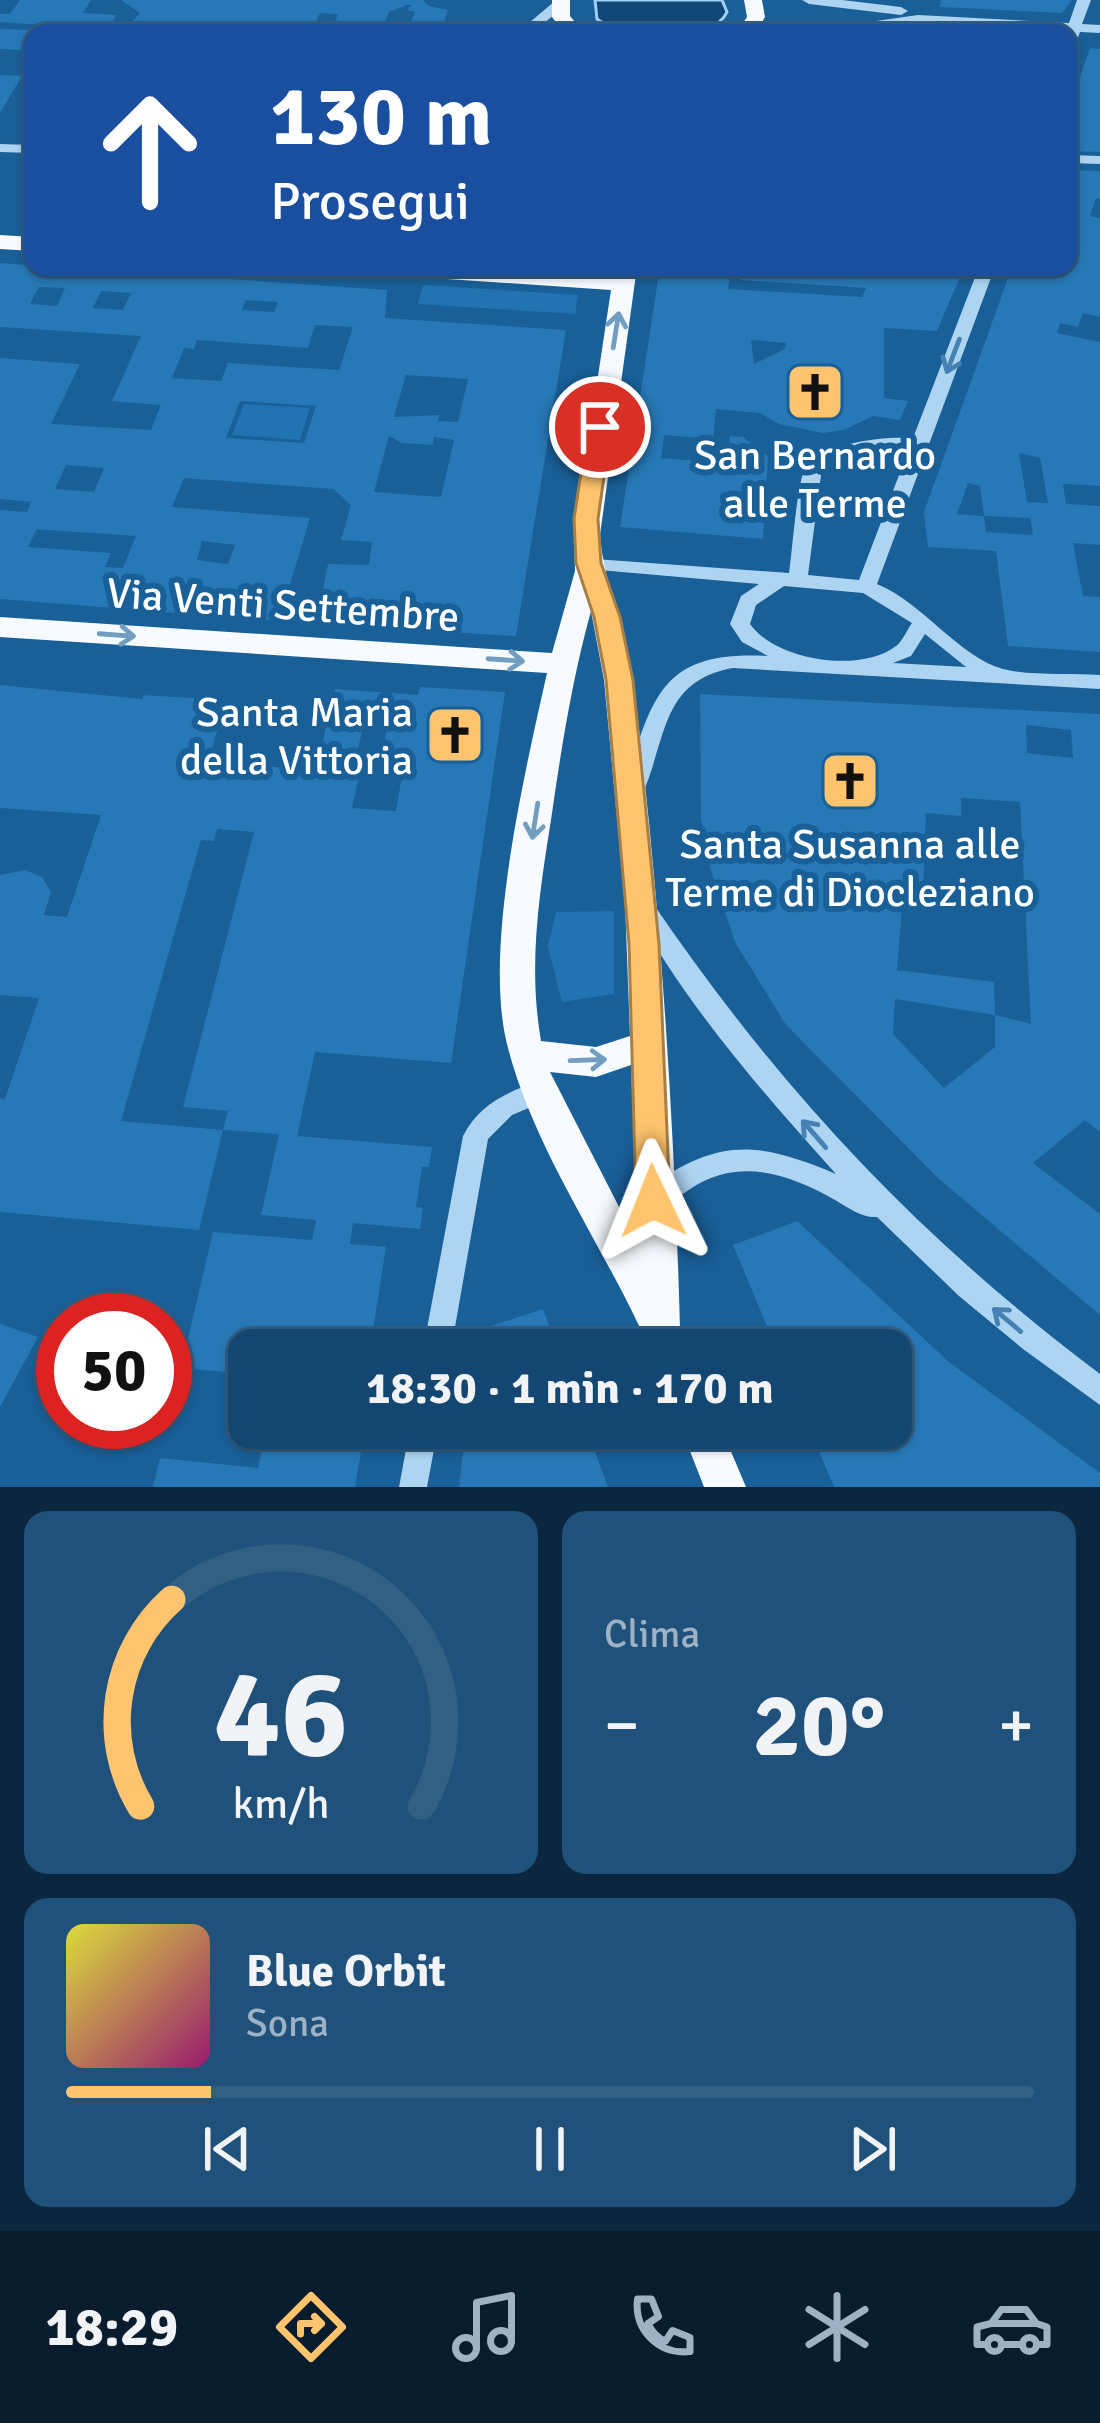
<!DOCTYPE html>
<html lang="it">
<meta charset="utf-8">
<style>
body{margin:0;font-family:Signika,sans-serif;background:#20517a;color:#f1f3f6;height:100vh;display:flex;flex-direction:column;font-size:45px;white-space:nowrap}
*{box-sizing:border-box;margin:0}
p{font-size:39px;color:#9db2c4}
.icon{flex:none;width:66px;height:66px;fill:none;stroke:currentColor;stroke-width:2;stroke-linecap:round;stroke-linejoin:round}
.map{position:relative;height:1487px;overflow:hidden}
.panel{display:flex;flex-direction:column;gap:24px;padding:24px;background:#0a273f;flex:1}
.panel>*{flex:none}
.top-card{position:absolute;left:24px;top:24px;width:1053px;height:252px;border-radius:24px;box-shadow:0 3px 9px #0004,0 0 0 3px #325f84;background:#1a4fa0;color:#fff;overflow:hidden}
.speed{position:absolute;left:36px;top:1293px;display:flex;gap:24px;font-size:60px;font-weight:700;text-align:center}
.speed>*{display:grid;place-content:center;width:156px;height:156px;border-radius:50%;background:#134772;box-shadow:0 3px 9px #0004,0 0 0 3px #325f84;line-height:1}
.speed .limit{border:18px solid #d22;background:#fff;color:#111}
.pin{position:absolute;display:grid;place-items:center;width:102px;height:102px;color:#fff;margin:-51px;border:6px solid #fff;border-radius:50%;box-shadow:0 3px 12px #0007}
.me{position:absolute;width:132px;margin:-66px;rotate:358deg;stroke-linejoin:round;filter:drop-shadow(0 0 9px #0008)}
.turn{display:flex;align-items:center;gap:42px;height:252px;padding:0 48px;font-size:54px}
.turn .icon{width:156px;height:156px;stroke-width:2.5}
.turn b{display:block;font-size:84px;line-height:102px}
.big{font-size:90px;font-weight:800;line-height:1.1}
.panel .card{flex:1;display:flex;flex-direction:column;justify-content:center;gap:18px;min-width:0;padding:0 42px;border-radius:24px;background:#20517a}
.panel .dial{align-items:center;gap:0}
.dial svg{height:312px;overflow:visible;fill:none;stroke:#325f84;stroke-width:7;stroke-linecap:round;text-anchor:middle}
.dial text{fill:#f1f3f6;stroke:none}
.song{display:flex;align-items:center;gap:36px}
.cover{width:144px;height:144px;border-radius:18px;background:linear-gradient(135deg,hsl(60 70% 55%),hsl(320 70% 35%))}
.played{height:12px;border-radius:6px;background:linear-gradient(90deg,#ffc46d 15%,#325f84 15%)}
.keys{display:flex;justify-content:space-around;direction:ltr}
.heat{display:flex;justify-content:space-between;align-items:center;font-size:66px;direction:ltr}
.panel .tiles{flex:1;display:grid;gap:24px;grid-template-columns:1fr 1fr}
.card:last-child{grid-column:span 2}
.trip{position:absolute;left:228px;top:1329px;width:684px;height:120px;border-radius:24px;background:#134772;box-shadow:0 3px 9px #0004,0 0 0 3px #325f84;font-weight:800;line-height:120px;text-align:center}
.dock{display:flex;height:192px;justify-content:space-around;align-items:center;background:#081c2e;color:#9db2c4}
.dock .icon{width:84px;height:84px}
.dock .current{color:#ffc46d}
.dock b{font-size:54px;color:#f1f3f6}
.map>svg:first-child{display:block}
</style>
<div class="map">
<svg width="1100" height="1487" viewBox="0 0 1100 1487">
<rect width="100%" height="100%" fill="#195f98"/>
<!-- green -->
<g fill="#2173b2">
<path d="M423,285L578,295L575,314L418,304Z"/>
<path d="M244,404L310,408L300,440L232,435Z"/>
<path d="M614,911V994L562,1002L548,946L556,912Z"/>
</g>
<!-- water -->
<path fill="#104776" stroke="#a0d0f3" stroke-width="3" d="M595,0H722L727,12C712,45 622,39 597,19Z"/>
<!-- building -->
<g fill="#2778b6" fill-rule="evenodd">
<path d="M20,0H91L83,13L116,15L111,24L132,21L140,13L121,0H423L429,6L448,10L440,33H392L396,23L410,24L415,12L407,10L411,5H407L389,12L384,24L335,21L338,14L320,13L313,29L327,33H98L101,29L0,22V14H10Z"/>
<path d="M941,0H1072L1062,13L940,7Z"/>
<path d="M0,29L33,30L22,50L0,49Z"/>
<path d="M1090,48L1100,49V152L1068,151V110Z"/>
<path d="M0,75L22,76L0,113Z"/>
<path d="M1068,170L1100,171V199L1096,198L1090,216L1100,218V317L1083,313L1078,327L1060,323L1057,333L1100,342V486L1063,484L1066,504L1100,506V545L1073,543L1083,596L1100,597V652L1008,646L996,551L928,547L924,512L1012,267H1068ZM1019,453L1040,458L1048,503L1027,502ZM968,483L980,486L984,516L957,514ZM984,516L1030,518L1033,535L986,532Z"/>
<path d="M0,263L387,290L385,318L566,330L516,636L316,624L328,564L369,565L372,542L341,540L351,505L333,489L184,478L172,507L310,518L279,621L0,599V510L27,512L31,502L0,499V358L80,364L51,424L151,430L161,405L112,401L141,336L0,327ZM39,287L65,288L57,306L30,304ZM101,291L131,293L123,310L93,308ZM246,300L278,302L274,312L242,310ZM315,325L353,327L339,370L228,363L221,381L172,378L184,348L194,349L197,340L308,348ZM406,375L468,379L458,422L438,421L439,415L394,417ZM240,401L316,406L304,443L226,438ZM389,436L402,443L433,445L434,437L454,440L441,497L374,492ZM66,465L104,468L94,492L55,489ZM37,529L47,530L136,536L123,568L105,567L111,553L28,547ZM202,541L235,545L228,564L197,560Z"/>
<path d="M660,267H731L728,289L862,297L866,288L741,280L742,267H964L937,331L884,328V398L908,401L900,420L873,416L844,430L823,433L779,424L760,413L716,409L713,439L664,435L661,458L727,463L730,436L743,437L768,456L763,539L620,527ZM751,340L786,343L785,349L754,364Z"/>
<path d="M0,685L142,699L143,695L226,700L208,762L316,770L335,689L418,695L420,687L505,692L451,1063L315,1052L297,1136L432,1147L429,1167H422L416,1207L423,1208L420,1229L353,1223L350,1244L386,1247L370,1350H249V1374L181,1368L213,1232L312,1240L316,1220L261,1215L279,1134L223,1130L228,1111L183,1107L254,832L217,829L214,841L201,840L121,1121L223,1130L199,1230L0,1212V1098L5,1099L39,998L0,995V875L25,870L42,877L51,892L44,915L67,917L101,815L0,808ZM363,727L387,729L382,755L357,753ZM360,772L402,776L396,811L352,808Z"/>
<path d="M700,694L1100,714V1132L1085,1120L1033,1163L1100,1214V1315L939,1179L786,1025L735,942L711,870L701,819ZM1026,725L1071,730L1073,758L1027,753ZM961,798L1020,802L1031,1024L995,1015L994,982L897,970L903,894L923,896L926,813L961,816ZM895,999L995,1015V1047L944,1088L893,1034Z"/>
<path d="M797,1221L949,1362L1100,1473V1487H834L809,1428H891V1350H777L733,1245Z"/>
<path d="M543,1309L558,1350H477L479,1330Z"/>
<path d="M0,1324L38,1337L0,1407Z"/>
<path d="M266,1428H365L355,1487H153L160,1458L258,1468Z"/>
<path d="M466,1428H586L608,1487H459Z"/>
</g>
<g fill="none" stroke-linecap="round" stroke-linejoin="round">
<!-- minor -->
<g fill="#add4f1" fill-rule="evenodd">
<path d="M802,0H842L901,7L908,11L901,15L809,4Z"/>
<path d="M1077,0H1091L1082,24L1100,25V33L1080,32L1075,46L1068,50L1066,31L918,23L848,33H813L820,29L918,15L1069,23Z"/>
<path d="M555,1L567,4L532,33H517Z"/>
<path d="M0,144L33,145V153L0,152Z"/>
<path d="M1068,155L1100,156V164L1068,163Z"/>
<path d="M979,267H995L877,584C923,603 959,657 1003,669C1030,676 1072,673 1100,675V689L733,668C660,681 667,740 642,795H626L623,789C653,699 658,650 768,656L742,642L730,624L741,596L759,584L588,569L581,568L578,563L581,558L789,573C792,554 797,482 805,469C824,442 884,436 913,438ZM909,449L859,580L808,575L821,475L854,455ZM784,586L863,593L912,623C907,630 902,642 896,646C860,674 775,660 750,624L756,605ZM925,634L966,667L893,663L911,656Z"/>
<path d="M644,899L652,902C780,1090 918,1237 1100,1374V1405L1023,1349L959,1296L877,1217C862,1218 849,1208 835,1200C798,1179 753,1161 711,1178C672,1193 644,1235 612,1247L603,1244L599,1235C607,1217 629,1202 645,1190C717,1138 756,1140 836,1174C762,1092 686,1005 633,908L636,902Z"/>
<path d="M541,1080L550,1083L553,1091L550,1099L512,1115L488,1139L451,1350H423L463,1136C480,1103 508,1092 541,1080Z"/>
<path d="M410,1428H438L427,1487H399Z"/>
</g>
<!-- major -->
<g fill="#f7fbff" fill-rule="evenodd">
<path d="M552,0H570V16L584,33H564L552,17Z"/>
<path d="M744,0H762L765,17L756,33H736L747,17Z"/>
<path d="M0,235L33,237V251L0,249Z"/>
<path d="M361,267H473L613,276L615,267H637L600,535C604,587 628,634 634,687C660,899 674,1114 680,1328L690,1350H650C606,1248 534,1152 507,1044C483,948 525,772 547,673L0,637V617L552,653L575,571L574,535L611,290L372,274ZM591,611L604,680L625,902L630,1036L596,1047L541,1041C528,966 539,895 551,820C561,750 572,680 591,611ZM631,1065L638,1244L550,1072L596,1077Z"/>
<path d="M681,1428H721L746,1487H704Z"/>
</g>
</g>
<!-- one-way arrows -->
<defs><path id="oneway-shaft" d="M-6 0H5M1.5-3L5.5 0L1.5 3" fill="none" stroke-width="1.6" stroke-linecap="round" stroke-linejoin="round" transform="scale(3)"/></defs>
<g stroke="#729dc1">
<use href="#oneway-shaft" transform="translate(616 330) rotate(-81)"/>
<use href="#oneway-shaft" transform="translate(117 635) rotate(4)"/>
<use href="#oneway-shaft" transform="translate(506 660) rotate(4)"/>
<use href="#oneway-shaft" transform="translate(535 821) rotate(99)"/>
<use href="#oneway-shaft" transform="translate(588 1060) rotate(-2)"/>
</g>
<g stroke="#4582b3">
<use href="#oneway-shaft" transform="translate(953 356) rotate(111)"/>
<use href="#oneway-shaft" transform="translate(814 1134) rotate(-131)"/>
<use href="#oneway-shaft" transform="translate(1007 1320) rotate(-140)"/>
</g>
<!-- route -->
<path fill="#ffc46d" stroke="#a67f47" stroke-width="3" d="M600,420L611,427L598,519L601,563L620,617L633,680L659,944L670,1201L665,1212L653,1217L641,1212L636,1201L629,944L606,680L594,617L576,563L574,519L588,427Z"/>
<!-- icons -->
<defs>
<g id="church-square" transform="scale(3)"><rect x="-9" y="-9" width="18" height="18" rx="4" fill="#ffc46d" stroke="#195f98"/><path d="M-1.2-6h2.4v3.5h3.3v2.4h-3.3V6h-2.4V-.1h-3.3v-2.4h3.3Z" fill="#111"/></g>
</defs>
<g fill-rule="evenodd">
<use href="#church-square" x="815" y="392"/>
<use href="#church-square" x="455" y="735"/>
<use href="#church-square" x="850" y="781"/>
</g>
<g text-anchor="middle" stroke-width="12" stroke-linejoin="round" paint-order="stroke">
<!-- poi labels -->
<g font-size="42" fill="#fff" stroke="#195f98">
<text x="815" y="469">San Bernardo<tspan x="815" dy="48">alle Terme</tspan></text>
<text x="413" y="726" text-anchor="end">Santa Maria<tspan x="413" dy="48">della Vittoria</tspan></text>
<text x="850" y="858">Santa Susanna alle<tspan x="850" dy="48">Terme di Diocleziano</tspan></text>
</g>
<!-- street labels -->
<g font-size="42" fill="#fff" stroke="#195f98">
<text transform="translate(283 604) rotate(4)" y="15">Via Venti Settembre</text>
</g>
</g>
</svg>
<div class="speed"><div class="limit">50</div></div>
<div class="pin" style="left:600px;top:427px;background:#d93025"><svg class="icon" aria-label="arrive" viewBox="0 0 24 24"><path d="M6 21V4h12l-3 4 3 4H6"/></svg></div>
<svg class="me" style="left:653px;top:1201px" viewBox="-20 -20 40 40"><path d="M0-17L14 15 0 8-14 15z" fill="#ffc46d" stroke="#fff" stroke-width="4"/></svg>
<div class="trip">18:30 · 1 min · 170 m</div>
<div class="top-card">
<div class="turn"><svg class="icon" aria-label="ahead" viewBox="0 0 24 24"><path d="M12 20V5M6 11l6-6 6 6"/></svg><div><b>130 m</b>Prosegui</div></div>
</div>
</div>
<section class="panel">
<div class="tiles">
<div class="card dial"><svg viewBox="0 0 100 80">
<path d="M14 69A42 42 0 1 1 86 69"/>
<path d="M14 69A42 42 0 0 1 22 16" stroke="#ffc46d"/>
<text x="50" y="56" font-size="32" font-weight="700">46</text>
<text x="50" y="72" font-size="11">km/h</text>
</svg></div>
<div class="card"><p>Clima</p>
<div class="heat"><a>−</a><b class="big">20°</b><a>+</a></div>
</div>
<div class="card">
<div class="song"><i class="cover"></i><div><b>Blue Orbit</b><p>Sona</p></div></div>
<div class="played"></div>
<div class="keys"><svg class="icon" aria-label="previous" viewBox="0 0 24 24"><path d="M18 5L8 12l10 7zM5 5v14"/></svg><svg class="icon" aria-label="pause" viewBox="0 0 24 24"><path d="M8 5v14M16 5v14"/></svg><svg class="icon" aria-label="next" viewBox="0 0 24 24"><path d="M6 5l10 7-10 7zM19 5v14"/></svg></div>
</div>
</div>
</section>
<nav class="dock">
<b>18:29</b>
<svg class="icon current" aria-label="directions" viewBox="0 0 24 24"><path d="M12 3l9 9-9 9-9-9zM9 14v-3h6M13 9l2 2-2 2"/></svg>
<svg class="icon" aria-label="music" viewBox="0 0 24 24"><path d="M9 18V5l10-2v13"/><circle cx="6" cy="18" r="3"/><circle cx="16" cy="16" r="3"/></svg>
<svg class="icon" aria-label="phone" viewBox="0 0 24 24"><path d="M5 4h4l2 5-3 2q2 4 5 5l2-3 5 2v4C11 20 4 13 5 4z"/></svg>
<svg class="icon" aria-label="climate" viewBox="0 0 24 24"><path d="M12 3v18M4 7l16 10M4 17L20 7"/></svg>
<svg class="icon" aria-label="car" viewBox="0 0 24 24"><path d="M5 17H2v-5l4-1 3-4h7l3 4 3 1v5h-3M9 17h6M6 11h13"/><circle cx="7" cy="17" r="2"/><circle cx="17" cy="17" r="2"/></svg>
</nav>
